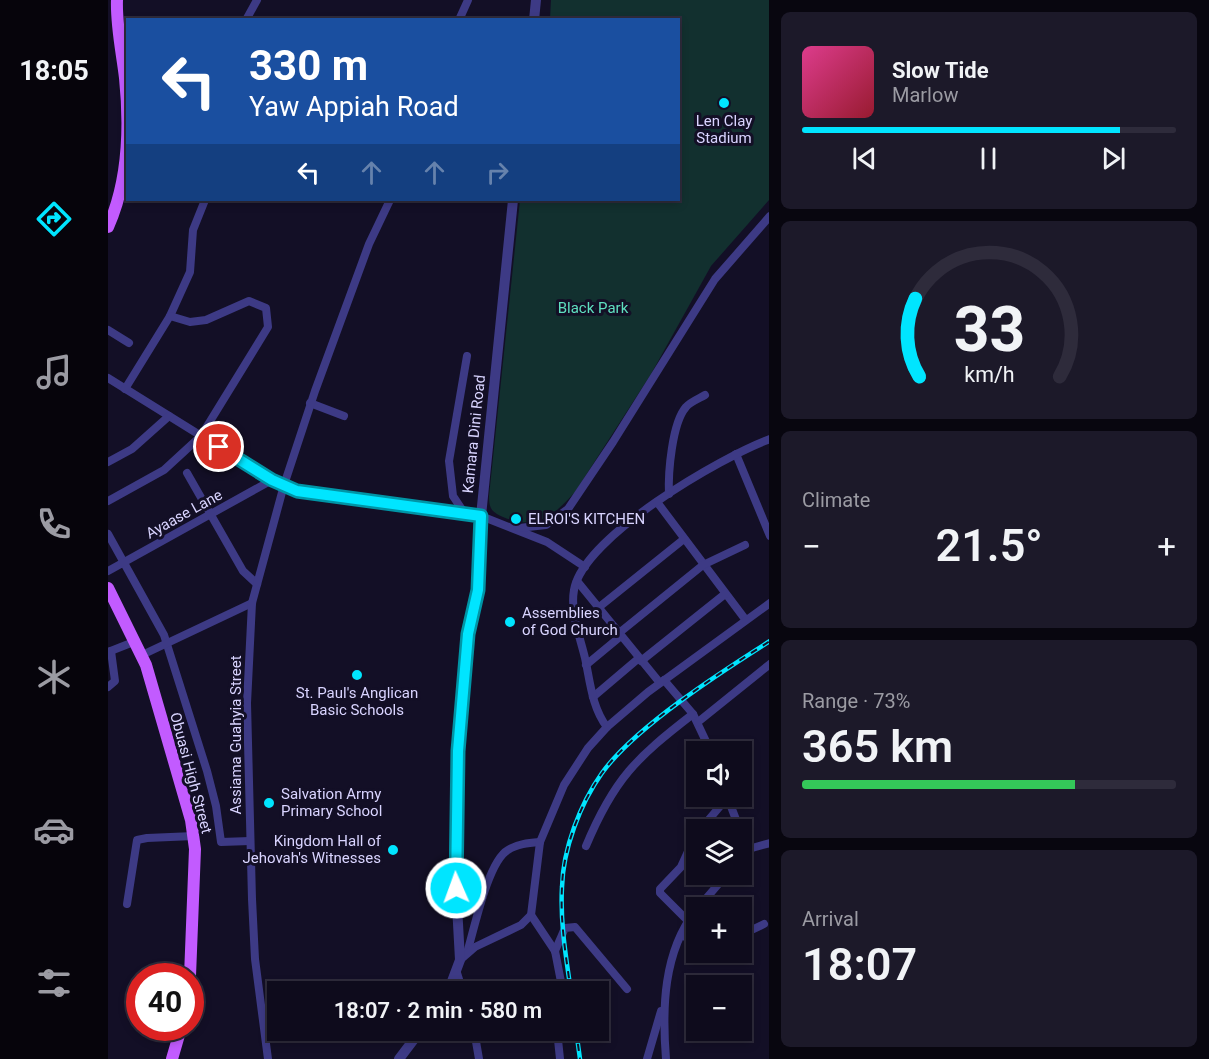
<!DOCTYPE html>
<meta charset="utf-8">
<style>
body{margin:0;font-family:Roboto,sans-serif;background:#1c1929;color:#f1f3f6;height:100vh;display:flex;flex-direction:column;font-size:22px;white-space:nowrap}
*{box-sizing:border-box;margin:0}
p{font-size:20px;color:#9b9ba3}
.icon{flex:none;width:33px;height:33px;fill:none;stroke:currentColor;stroke-width:2;stroke-linecap:round;stroke-linejoin:round}
.map{position:relative;flex:1;overflow:hidden}
.sheet{display:flex;flex-direction:column;gap:12px;padding:12px;background:#08060f;width:440px}
.sheet>*{flex:none}
.guide{position:absolute;left:18px;top:18px;width:554px;height:183px;border-radius:0px;box-shadow:0 3px 9px #0003,0 0 0 2px #2e2b3b;background:#1a4fa0;color:#fff;overflow:hidden}
.controls{position:absolute;left:578px;top:741px;display:grid;gap:12px}
.controls a{display:grid;place-items:center;width:66px;height:66px;border-radius:0px;background:#0e0b1c;box-shadow:0 3px 9px #0003,0 0 0 2px #2e2b3b;font-size:30px}
.speed{position:absolute;left:18px;top:963px;display:flex;gap:12px;font-size:30px;font-weight:700;text-align:center}
.speed>*{display:grid;place-content:center;width:78px;height:78px;border-radius:50%;background:#0e0b1c;box-shadow:0 3px 9px #0003,0 0 0 2px #2e2b3b;line-height:1}
.speed .limit{border:9px solid #d22;background:#fff;color:#111}
.pin{position:absolute;display:grid;place-items:center;width:51px;height:51px;color:#fff;margin:-26px;border:3px solid #fff;border-radius:50%;box-shadow:0 2px 6px #0007}
.me{position:absolute;width:66px;margin:-33px;rotate:358deg;stroke-linejoin:round;filter:drop-shadow(0 0 4px #0008)}
.turn{display:flex;align-items:center;gap:21px;height:126px;padding:0 24px;font-size:27px}
.turn .icon{width:78px;height:78px;stroke-width:2.5}
.turn b{display:block;font-size:42px;line-height:51px}
.lanes{display:flex;align-items:center;height:57px;padding:0 24px;background:#0003;justify-content:center;gap:30px;direction:ltr}
.lanes .off{opacity:.35}
.big{font-size:45px;font-weight:600;line-height:1.1}
.sheet .tile{flex:1;display:flex;flex-direction:column;justify-content:center;gap:9px;min-width:0;padding:0 21px;border-radius:9px;background:#1c1929}
.sheet .dial{align-items:center;gap:0}
.dial svg{height:156px;overflow:visible;fill:none;stroke:#2e2b3b;stroke-width:7;stroke-linecap:round;text-anchor:middle}
.dial text{fill:#f1f3f6;stroke:none}
.song{display:flex;align-items:center;gap:18px}
.cover{width:72px;height:72px;border-radius:9px;background:linear-gradient(135deg,hsl(330 70% 55%),hsl(350 70% 35%))}
.played{height:6px;border-radius:3px;background:linear-gradient(90deg,#00e5ff 85%,#2e2b3b 85%)}
.keys{display:flex;justify-content:space-around;direction:ltr}
.heat{display:flex;justify-content:space-between;align-items:center;font-size:33px;direction:ltr}
.charge{height:9px;border-radius:4px;background:linear-gradient(90deg,#34c759 73%,#2e2b3b 0)}
.trip{position:absolute;left:159px;top:981px;width:342px;height:60px;border-radius:0px;background:#0e0b1c;box-shadow:0 3px 9px #0003,0 0 0 2px #2e2b3b;font-weight:600;line-height:60px;text-align:center}
main{display:flex;flex:1;min-height:0}
.dock{display:flex;flex-direction:column;width:108px;justify-content:space-around;align-items:center;background:#06040b;color:#9b9ba3}
.dock .icon{width:42px;height:42px}
.dock .current{color:#00e5ff}
.dock b{font-size:27px;color:#f1f3f6}
.map>svg:first-child{display:block}
</style>
<main>
<nav class="dock">
<b>18:05</b>
<svg class="icon current" aria-label="directions" viewBox="0 0 24 24"><path d="M12 3l9 9-9 9-9-9zM9 14v-3h6M13 9l2 2-2 2"/></svg>
<svg class="icon" aria-label="music" viewBox="0 0 24 24"><path d="M9 18V5l10-2v13"/><circle cx="6" cy="18" r="3"/><circle cx="16" cy="16" r="3"/></svg>
<svg class="icon" aria-label="phone" viewBox="0 0 24 24"><path d="M5 4h4l2 5-3 2q2 4 5 5l2-3 5 2v4C11 20 4 13 5 4z"/></svg>
<svg class="icon" aria-label="climate" viewBox="0 0 24 24"><path d="M12 3v18M4 7l16 10M4 17L20 7"/></svg>
<svg class="icon" aria-label="car" viewBox="0 0 24 24"><path d="M5 17H2v-5l4-1 3-4h7l3 4 3 1v5h-3M9 17h6M6 11h13"/><circle cx="7" cy="17" r="2"/><circle cx="17" cy="17" r="2"/></svg>
<svg class="icon" aria-label="filters" viewBox="0 0 24 24"><path d="M4 7h16M4 17h16"/><circle cx="9" cy="7" r="2"/><circle cx="15" cy="17" r="2"/></svg>
</nav>
<div class="map">
<svg width="662" height="1059" viewBox="0 0 662 1059">
<rect width="100%" height="100%" fill="#130f26"/>
<!-- green -->
<path fill="#12302f" d="M443,0H661V200L603,266L543,374L467,492C445,516 429,531 395,517C384,512 381,509 381,496L412,200H570V20L442,19Z"/>
<g fill="none" stroke-linecap="round" stroke-linejoin="round">
<!-- minor -->
<g stroke="#3d3a85" stroke-width="8">
<path d="M138,20L149,0"/>
<path d="M351,20L360,0"/>
<path d="M62,316L82,272L85,230L97,200"/>
<path d="M0,330L21,343"/>
<path d="M0,378L164,480L189,491L373,516L439,542L477,567"/>
<path d="M202,403L236,416"/>
<path d="M628,454L662,536"/>
<path d="M0,462L24,449L61,416"/>
<path d="M79,473L135,571L149,584"/>
<path d="M561,494C560,473 564,423 578,407C582,402 592,398 597,395"/>
<path d="M0,501L56,470L93,436L160,327L158,308L141,301L98,320L82,322L62,316L17,389"/>
<path d="M549,502L637,619"/>
<path d="M357,514L345,496L341,461L359,356"/>
<path d="M411,528L438,525L460,509L505,442L607,279L662,216"/>
<path d="M0,534L56,635L99,771L108,806L113,842L142,841"/>
<path d="M0,571L164,480"/>
<path d="M469,581L552,683"/>
<path d="M490,608L576,539"/>
<path d="M511,633L595,565L637,545"/>
<path d="M0,652L28,641"/>
<path d="M34,655L144,603"/>
<path d="M533,661L617,594"/>
<path d="M478,665L513,636"/>
<path d="M556,680L585,714L603,752"/>
<path d="M0,687L7,681L3,651"/>
<path d="M485,697L531,658"/>
<path d="M590,722L662,664"/>
<path d="M499,727C484,708 482,681 477,658C472,637 462,612 466,590C475,537 613,457 662,439"/>
<path d="M619,796L632,830"/>
<path d="M592,830L619,798"/>
<path d="M633,831L644,848"/>
<path d="M478,846C506,779 528,758 585,714"/>
<path d="M633,860L644,848L662,843"/>
<path d="M19,904L29,840L39,838L86,836"/>
<path d="M590,908L619,874"/>
<path d="M423,915L447,951L455,992"/>
<path d="M580,921L552,893V889L573,867L588,834"/>
<path d="M574,935L588,943"/>
<path d="M633,935L656,924"/>
<path d="M447,951L457,928L467,927L519,989"/>
<path d="M359,953C366,930 380,861 400,850C409,844 421,843 432,842"/>
<path d="M352,960L367,947L413,925L423,915L432,842L456,785L480,748L499,727L540,692L662,603"/>
<path d="M349,973L355,992"/>
<path d="M366,1030L371,1059"/>
<path d="M449,1030L452,1059"/>
<path d="M160,1059L147,959L144,899L139,703L144,603L176,485L207,391L261,244L282,200"/>
<path d="M539,1059L553,1011"/>
<path d="M558,1059C554,1009 555,952 588,910"/>
</g>
<!-- tertiary -->
<g stroke="#3d3a85" stroke-width="10">
<path d="M426,20L428,0"/>
<path d="M340,992L352,960L347,869L350,751L360,634L370,590L373,516L405,200"/>
<path d="M291,1059L313,1030"/>
</g>
<!-- primary -->
<g stroke="#c25bff" stroke-width="12">
<path d="M0,227C20,182 22,126 17,78C14,52 8,26 9,0"/>
<path d="M0,588L38,665L83,820L87,849L82,976"/>
<path d="M64,1059L73,1028"/>
</g>
<!-- rail casing -->
<g stroke="#00e5ff" stroke-width="4.5">
<g id="rail">
<path d="M463,992C458,957 452,922 454,887C455,849 472,804 494,773C527,727 613,672 662,641"/>
<path d="M468,1030L472,1059"/>
</g>
</g>
<!-- rail -->
<use href="#rail" stroke="#130f26" stroke-width="2" stroke-dasharray="7" stroke-linecap="butt"/>
</g>
<g fill="none" stroke-linecap="round" stroke-linejoin="round">
<!-- route casing -->
<g stroke="#0095a6" stroke-width="15">
<path id="route" d="M111,447L164,480L189,491L373,516L370,590L360,634L350,751L348,888"/>
</g>
<!-- route -->
<use href="#route" stroke="#00e5ff" stroke-width="10"/>
</g>
<!-- markers -->
<g fill="#00e5ff" stroke="#130f26" stroke-width="2">
<circle cx="616" cy="103" r="6"/>
<circle cx="408" cy="519" r="6"/>
<circle cx="402" cy="622" r="6"/>
<circle cx="249" cy="675" r="6"/>
<circle cx="161" cy="803" r="6"/>
<circle cx="285" cy="850" r="6"/>
</g>
<g text-anchor="middle" stroke-width="6" stroke-linejoin="round" paint-order="stroke">
<!-- poi labels -->
<g font-size="15" fill="#d9d4ff" stroke="#130f26" text-anchor="start">
<text x="616" y="126" text-anchor="middle">Len Clay<tspan x="616" dy="17">Stadium</tspan></text>
<text x="420" y="524">ELROI'S KITCHEN</text>
<text x="414" y="618">Assemblies<tspan x="414" dy="17">of God Church</tspan></text>
<text x="249" y="698" text-anchor="middle">St. Paul's Anglican<tspan x="249" dy="17">Basic Schools</tspan></text>
<text x="173" y="799">Salvation Army<tspan x="173" dy="17">Primary School</tspan></text>
<text x="273" y="846" text-anchor="end">Kingdom Hall of<tspan x="273" dy="17">Jehovah's Witnesses</tspan></text>
</g>
<!-- park labels -->
<g font-size="15" fill="#5fe0c0" stroke="#130f26">
<text x="485" y="313">Black Park</text>
</g>
<!-- street labels -->
<g font-size="15" fill="#d9d4ff" stroke="#130f26">
<text transform="translate(366 434) rotate(-84)" y="5">Kamara Dini Road</text>
<text transform="translate(76 514) rotate(-29)" y="5">Ayaase Lane</text>
<text transform="translate(128 735) rotate(-90)" y="5">Assiama Guahyia Street</text>
<text transform="translate(83 773) rotate(75)" y="5">Obuasi High Street</text>
</g>
</g>
</svg>
<div class="controls">
<a><svg class="icon" aria-label="sound" viewBox="0 0 24 24"><path d="M4 9h4l5-4v14l-5-4H4zM17 9q2 3 0 6"/></svg></a>
<a><svg class="icon" aria-label="layers" viewBox="0 0 24 24"><path d="M12 4l9 5-9 5-9-5zM3 14l9 5 9-5"/></svg></a>
<a>+</a>
<a>−</a>
</div>
<div class="speed"><div class="limit">40</div></div>
<div class="pin" style="left:111px;top:447px;background:#d93025"><svg class="icon" aria-label="arrive" viewBox="0 0 24 24"><path d="M6 21V4h12l-3 4 3 4H6"/></svg></div>
<svg class="me" style="left:348px;top:888px" viewBox="-20 -20 40 40"><circle r="17" fill="#00e5ff" stroke="#fff" stroke-width="3"/><path d="M0-11L8 9 0 5-8 9z" fill="#fff"/></svg>
<div class="trip">18:07 · 2 min · 580 m</div>
<div class="guide">
<div class="turn"><svg class="icon" aria-label="left" viewBox="0 0 24 24"><path d="M17 20v-9H6M10 6l-5 5 5 5"/></svg><div><b>330 m</b>Yaw Appiah Road</div></div>
<div class="lanes"><svg class="icon" aria-label="left" viewBox="0 0 24 24"><path d="M17 20v-9H6M10 6l-5 5 5 5"/></svg><svg class="icon off" aria-label="ahead" viewBox="0 0 24 24"><path d="M12 20V5M6 11l6-6 6 6"/></svg><svg class="icon off" aria-label="ahead" viewBox="0 0 24 24"><path d="M12 20V5M6 11l6-6 6 6"/></svg><svg class="icon off" aria-label="right" viewBox="0 0 24 24"><path d="M7 20v-9h11M14 6l5 5-5 5"/></svg></div>
</div>
</div>
<section class="sheet">
<div class="tile">
<div class="song"><i class="cover"></i><div><b>Slow Tide</b><p>Marlow</p></div></div>
<div class="played"></div>
<div class="keys"><svg class="icon" aria-label="previous" viewBox="0 0 24 24"><path d="M18 5L8 12l10 7zM5 5v14"/></svg><svg class="icon" aria-label="pause" viewBox="0 0 24 24"><path d="M8 5v14M16 5v14"/></svg><svg class="icon" aria-label="next" viewBox="0 0 24 24"><path d="M6 5l10 7-10 7zM19 5v14"/></svg></div>
</div>
<div class="tile dial"><svg viewBox="0 0 100 80">
<path d="M14 69A42 42 0 1 1 86 69"/>
<path d="M14 69A42 42 0 0 1 12 29" stroke="#00e5ff"/>
<text x="50" y="56" font-size="32" font-weight="700">33</text>
<text x="50" y="72" font-size="11">km/h</text>
</svg></div>
<div class="tile"><p>Climate</p>
<div class="heat"><a>−</a><b class="big">21.5°</b><a>+</a></div>
</div>
<div class="tile"><p>Range · 73%</p><b class="big">365 km</b><div class="charge"></div></div>
<div class="tile"><p>Arrival</p><b class="big">18:07</b></div>
</section>
</main>
